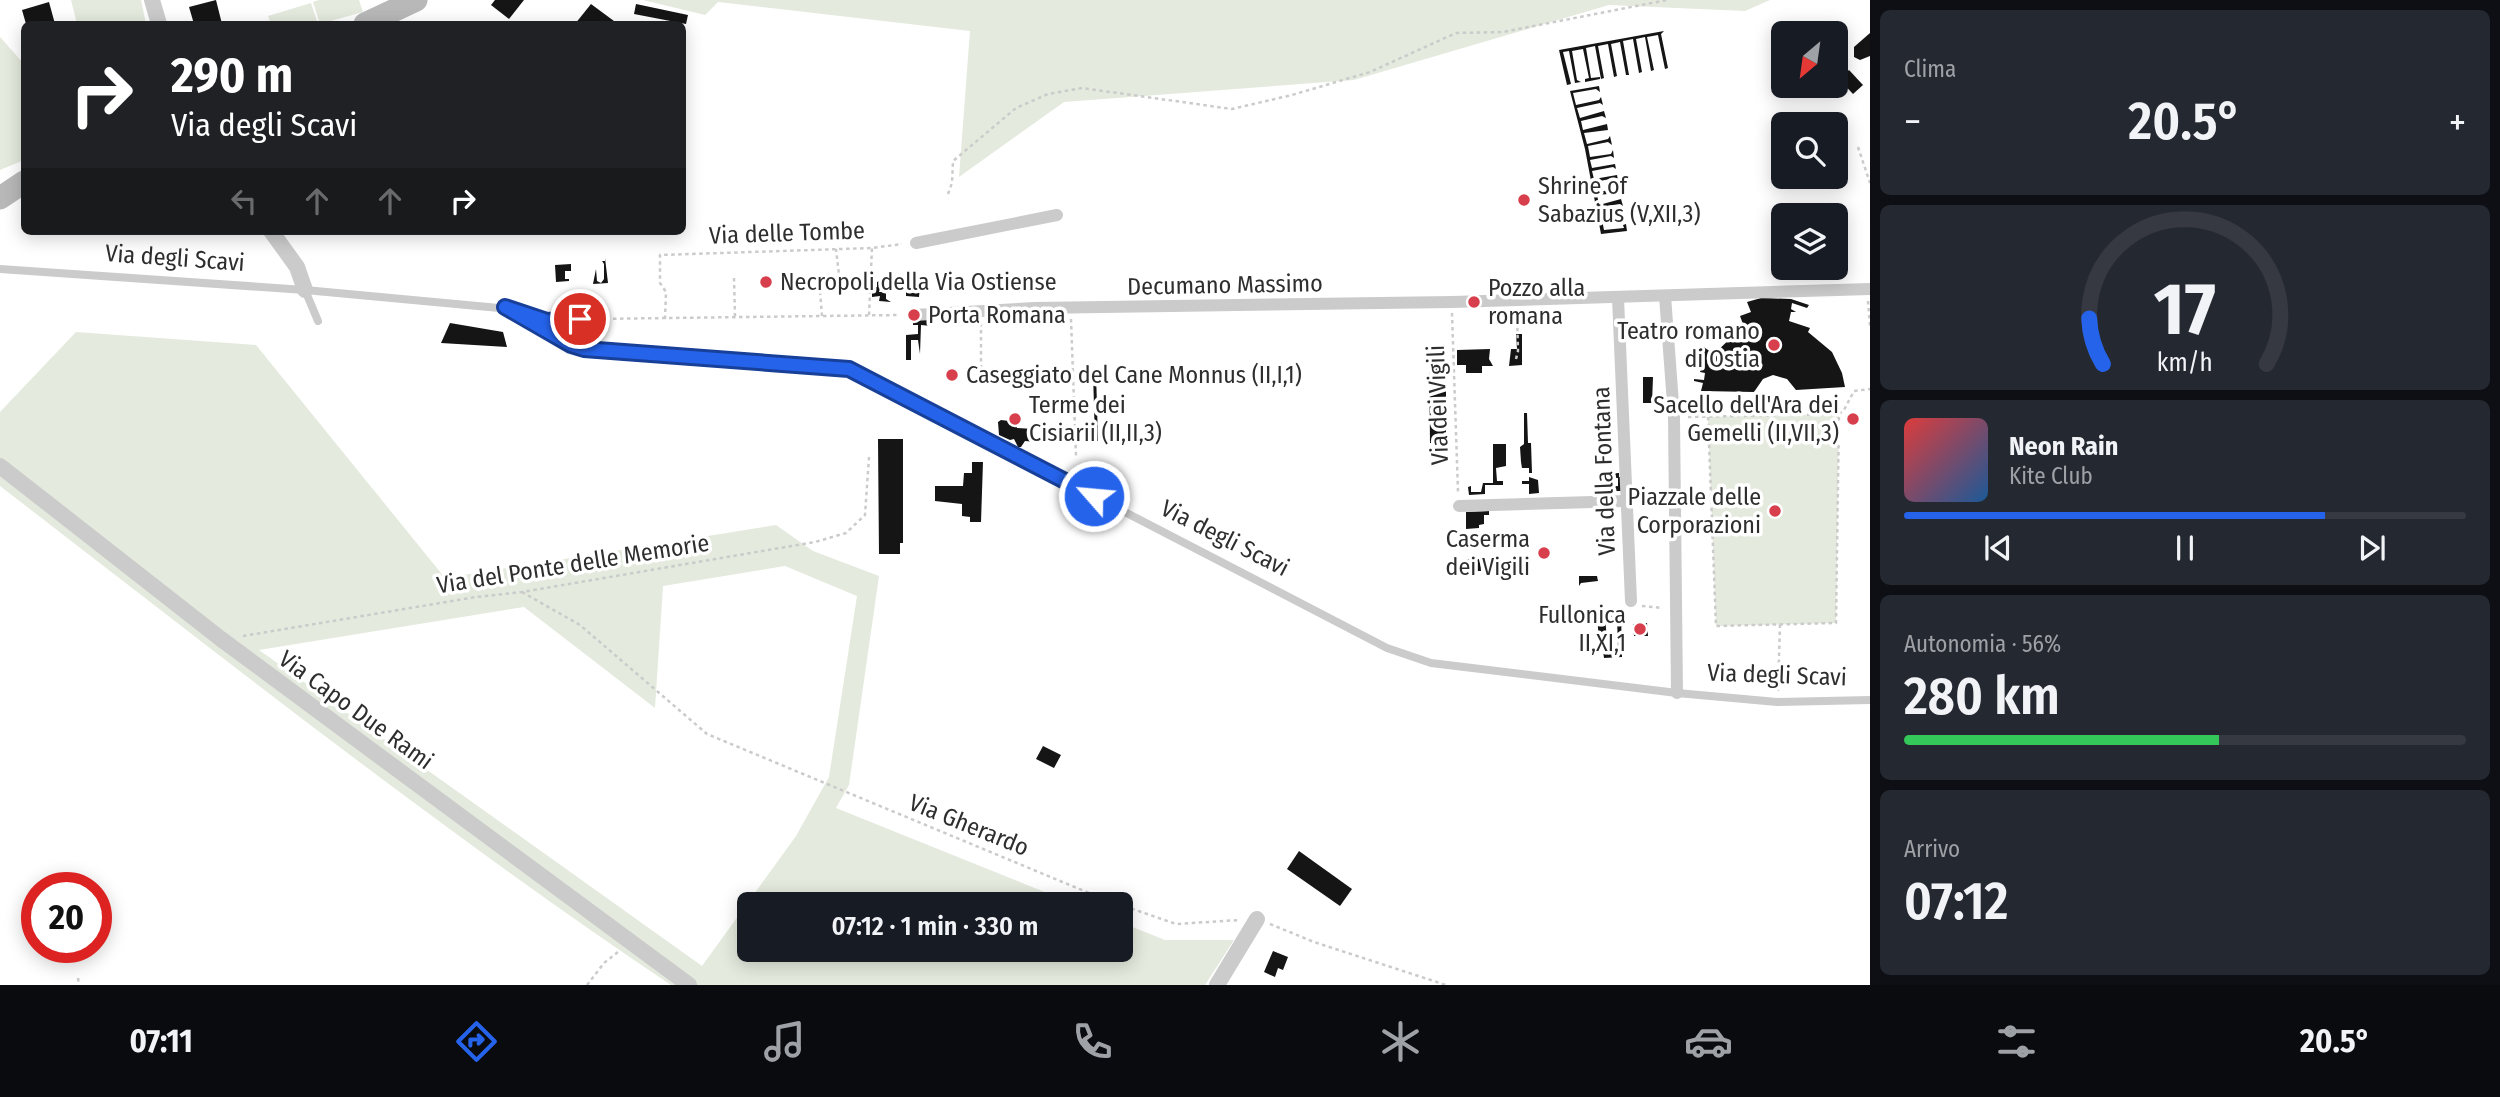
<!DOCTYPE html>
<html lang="it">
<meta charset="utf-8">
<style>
body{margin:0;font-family:"Fira Sans Condensed",sans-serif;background:#242831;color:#f1f3f6;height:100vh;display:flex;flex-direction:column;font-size:26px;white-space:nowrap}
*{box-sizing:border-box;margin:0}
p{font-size:23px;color:#9ea1a6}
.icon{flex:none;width:38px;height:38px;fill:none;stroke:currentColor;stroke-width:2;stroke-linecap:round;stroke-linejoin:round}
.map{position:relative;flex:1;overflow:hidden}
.details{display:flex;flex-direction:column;gap:10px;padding:10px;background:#0d0f14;width:630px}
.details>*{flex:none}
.guide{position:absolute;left:21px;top:21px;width:665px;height:214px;border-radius:10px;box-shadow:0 4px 18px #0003;background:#202124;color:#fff;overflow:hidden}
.needle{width:46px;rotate:209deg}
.controls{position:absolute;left:1771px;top:21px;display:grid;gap:14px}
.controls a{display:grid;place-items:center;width:77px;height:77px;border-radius:10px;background:#171b24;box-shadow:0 4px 18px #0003;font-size:35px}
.speed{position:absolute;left:21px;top:872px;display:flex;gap:14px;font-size:35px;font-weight:700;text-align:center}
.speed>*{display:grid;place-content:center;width:91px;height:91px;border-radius:50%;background:#171b24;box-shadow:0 4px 18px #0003;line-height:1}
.speed .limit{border:10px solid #d22;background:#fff;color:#111}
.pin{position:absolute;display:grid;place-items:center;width:60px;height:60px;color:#fff;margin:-30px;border:4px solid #fff;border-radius:50%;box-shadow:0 2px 7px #0007}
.me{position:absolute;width:77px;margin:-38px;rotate:297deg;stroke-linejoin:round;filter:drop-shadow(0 0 5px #0008)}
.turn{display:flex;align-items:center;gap:24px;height:147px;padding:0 35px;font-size:32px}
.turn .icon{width:91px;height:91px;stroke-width:2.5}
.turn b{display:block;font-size:49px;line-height:60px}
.lanes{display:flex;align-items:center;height:66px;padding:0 35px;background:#0003;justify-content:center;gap:35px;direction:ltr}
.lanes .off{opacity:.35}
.big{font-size:52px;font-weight:600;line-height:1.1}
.details .tile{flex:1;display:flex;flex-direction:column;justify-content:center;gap:10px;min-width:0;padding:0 24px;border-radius:10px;background:#242831}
.details .dial{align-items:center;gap:0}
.dial svg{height:182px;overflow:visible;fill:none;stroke:#363941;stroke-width:7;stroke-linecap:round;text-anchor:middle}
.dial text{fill:#f1f3f6;stroke:none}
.song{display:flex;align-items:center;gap:21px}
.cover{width:84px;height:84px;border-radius:10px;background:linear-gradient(135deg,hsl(0 70% 55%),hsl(210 70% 35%))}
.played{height:7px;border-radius:4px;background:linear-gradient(90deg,#2563eb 75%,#363941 75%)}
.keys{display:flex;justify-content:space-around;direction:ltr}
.heat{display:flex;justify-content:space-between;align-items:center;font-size:38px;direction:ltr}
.charge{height:10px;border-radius:5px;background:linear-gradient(90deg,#34c759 56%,#363941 0)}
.trip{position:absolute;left:737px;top:892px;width:396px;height:70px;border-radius:10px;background:#171b24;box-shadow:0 4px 18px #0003;font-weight:600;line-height:70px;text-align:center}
.dock{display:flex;height:112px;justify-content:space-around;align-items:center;background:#090b0e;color:#9ea1a6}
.dock .icon{width:49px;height:49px}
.dock .on{color:#2563eb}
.dock b{font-size:32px;color:#f1f3f6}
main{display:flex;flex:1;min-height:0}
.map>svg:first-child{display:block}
</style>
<main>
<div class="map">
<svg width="1870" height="985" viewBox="0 0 1870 985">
<rect width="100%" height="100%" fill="#fff"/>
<!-- green -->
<g fill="#e4eadd" fill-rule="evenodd">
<path d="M71,0H141L146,24H77Z"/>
<path d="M319,0H359L363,12L320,24L313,2Z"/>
<path d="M643,0H1770L1745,11L1609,5L1354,80L1064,102L959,177L970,31L718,2L705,15Z"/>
<path d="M311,3L318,24H271L268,16Z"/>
<path d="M0,37L24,64V160L0,170Z"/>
<path d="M76,332L256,345L445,578L776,525L813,551L879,576L849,785L836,808L1077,905H749V950H1120V922L1165,940H1234L1205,985H671C440,830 221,656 0,486V412ZM785,566L857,596L829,777L796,836L702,966L259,650L524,607L655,708L663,586Z"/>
<path d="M1839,414L1836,623L1716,626L1708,417Z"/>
</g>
<!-- building -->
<g fill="#151515" fill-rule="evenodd">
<path d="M216,0L222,24H194L189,7Z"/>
<path d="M495,0H524L509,19L491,5Z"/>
<path d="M49,2L55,24H26L22,10Z"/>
<path d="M591,4L618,24H575Z"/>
<path d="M636,4L688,15L686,24L634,14Z"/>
<path d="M1664,31L1661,34L1668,68L1665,69L1658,35L1647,37L1654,70L1651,71L1645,37L1636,39L1642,72L1639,73L1633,39L1623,41L1629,75H1626L1620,42L1611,44L1617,76L1614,77L1608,44L1598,46L1604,78L1601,79L1595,46L1586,48L1591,78L1600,77V79L1585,82V79L1589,78L1583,49L1572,51L1577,80L1581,82L1575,83L1569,51L1563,52L1571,84L1567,85L1559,50Z"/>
<path d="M1870,33V56L1860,60L1854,57V47Z"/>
<path d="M1849,70L1863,85L1853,94L1839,79Z"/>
<path d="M1599,86L1600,92L1596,89L1573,93L1576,105L1599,100L1601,97L1603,105L1600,103L1577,108L1580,118L1604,111L1606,118L1602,116L1581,121L1583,130L1607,124L1608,130L1584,133L1587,144L1608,139L1610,136L1612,145L1608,142L1588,146L1590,157L1611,154L1613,150L1614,158L1611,156L1590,160L1592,168L1615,164L1616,169L1613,167L1592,171L1594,179L1617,175L1618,180L1615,178L1595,182L1597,192L1617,189L1619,186L1620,193L1597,195L1599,205L1621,199L1623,206L1620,204L1599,207L1602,218L1624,212L1625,218L1602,220L1604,230L1624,228L1623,225L1626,224L1627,231L1601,234L1585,149L1570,91Z"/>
<path d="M605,258L608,283L593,284L596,269L597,281L601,283L604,279V264L602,261H605Z"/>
<path d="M571,264V271H565V279H569V281L556,282L555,265Z"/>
<path d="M884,279L881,286H887L880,288L879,292H886V299L891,302L879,301L880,296L872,297V287H877V282Z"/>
<path d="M906,283L920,284L919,297L906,296Z"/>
<path d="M1761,298L1791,299L1809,305L1807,308L1792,303L1791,309L1796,312H1791L1789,321L1810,328L1808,332L1832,352L1842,373L1845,387L1796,390L1787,379L1773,375L1763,379L1754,392L1701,391L1703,383L1694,381V379L1704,380L1705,373L1700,372L1703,364L1695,358L1702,346L1714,354L1735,334L1730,326L1735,329L1743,324L1740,316L1751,312L1747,302Z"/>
<path d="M590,301H603L604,312H590Z"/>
<path d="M913,320H930L932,326L921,325L920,354L918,340H911V360H906V335L918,334V325H913Z"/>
<path d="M450,323L503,332L507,347L441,343Z"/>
<path d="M1516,334H1522V365L1509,366L1511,349H1517Z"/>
<path d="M1490,349L1489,359L1493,366H1482V373H1466V365H1457V350Z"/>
<path d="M1446,352V443H1430L1429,353Z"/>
<path d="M1093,372H1096L1098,441H1095Z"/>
<path d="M1643,377H1653L1652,403H1643Z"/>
<path d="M1524,413H1527L1528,443H1531L1532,473H1529V468H1522L1521,462L1520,447L1524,444Z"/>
<path d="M1001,420L1009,421L1011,425L1017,422V428L1035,429L1033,439H1048V443L1025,441L1021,447H1018L1014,439L1010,440L999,435L998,422Z"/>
<path d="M878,439H903V543H900V554H879Z"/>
<path d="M1493,444H1506V466L1496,468L1497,481H1503V485H1485V494L1469,495L1468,487L1471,486V492H1481L1483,483H1493Z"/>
<path d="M972,462H983L981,522H970V517L962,516V504L935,501V486H963L964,473H972Z"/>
<path d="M1619,473V477H1623V491H1604V487L1618,486V478H1603V474Z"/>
<path d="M1529,477L1538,480L1539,493L1529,494V484H1522V481H1529Z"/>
<path d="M1489,511V515H1484V524L1479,525V528L1466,529V512Z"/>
<path d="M1467,559H1480L1481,571H1468Z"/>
<path d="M1579,576H1597L1598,581L1581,583L1579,586Z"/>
<path d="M1605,612H1621L1622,657L1604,658L1603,651H1600L1597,617H1605ZM1617,616L1618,650L1608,651L1605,617Z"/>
<path d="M1647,623L1648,636H1634L1633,624Z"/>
<path d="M1043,746L1061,755L1054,768L1036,759Z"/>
<path d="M1299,851L1352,889L1340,906L1287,869Z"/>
<path d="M1273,951L1288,957L1283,970L1278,968L1275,977L1264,972Z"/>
</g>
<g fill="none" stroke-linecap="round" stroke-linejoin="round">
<!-- path -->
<g stroke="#cbcbcb" stroke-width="2.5" stroke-dasharray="3.5 3.5" stroke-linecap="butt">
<path d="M1858,147L1870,183"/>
<path d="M948,194L952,183L953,161L1016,108L1048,94L1082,88L1232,109L1292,95L1370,72L1456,33L1503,32L1667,0"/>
<path d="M734,278L735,318"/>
<path d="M1868,301L1870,326"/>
<path d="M1452,313L1458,492"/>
<path d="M869,315L872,248"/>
<path d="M822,316L819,278L832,281L839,275L836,249"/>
<path d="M592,319L900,315"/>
<path d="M665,319L666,292L660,283V255L872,248L902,244"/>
<path d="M1071,319L1076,456"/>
<path d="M981,323V379L1072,377"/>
<path d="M1516,359L1518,351L1517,314"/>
<path d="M1839,414L1844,410L1854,391L1870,389"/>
<path d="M1688,417L1839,414L1836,623L1716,626L1708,417"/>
<path d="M522,592L580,625L707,734L1101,898L1176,924L1240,920"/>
<path d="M1642,606L1663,608"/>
<path d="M243,636L476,597L522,592L815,542L846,533L865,515L869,457"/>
<path d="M1778,691L1780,624"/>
<path d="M1270,924L1314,942L1446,985"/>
<path d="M78,978L79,985"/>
<path d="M587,985L604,963L618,952"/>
</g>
<!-- service -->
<g stroke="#cbcbcb" stroke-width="8">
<path d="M0,269L305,290L510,309"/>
<path d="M305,290L318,321"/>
<path d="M505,308L571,345L584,349L849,369L1387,648L1431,663L1677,693L1777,702L1870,700"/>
<path d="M532,316L547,321L580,319"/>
</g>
<!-- pedestrian -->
<g stroke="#cbcbcb" stroke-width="12">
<path d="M916,243L1057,215"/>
<path d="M1665,296L1674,417L1677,693"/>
<path d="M1618,298L1631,601"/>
<path d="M914,315L1035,308L1452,302L1870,289"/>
<path d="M1459,506L1626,501"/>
</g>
<!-- minor -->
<g stroke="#cbcbcb" stroke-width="16">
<path d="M152,0L159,24"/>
<path d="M271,231L297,267L305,290"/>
<path d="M0,466L221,639L689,985"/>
<path d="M1217,985L1257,919"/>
</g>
<!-- secondary -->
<g stroke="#b8b8b8" stroke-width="23">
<path d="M365,24L416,0"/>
<path d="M0,198L24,182"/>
</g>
</g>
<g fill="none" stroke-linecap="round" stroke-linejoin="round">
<!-- route casing -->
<g stroke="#184099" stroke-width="18">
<path id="route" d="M580,319L547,321L505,307L571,345L584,349L849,369L1094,496"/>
</g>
<!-- route -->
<use href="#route" stroke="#2563eb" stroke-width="12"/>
</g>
<!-- markers -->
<g fill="#d63f4b" stroke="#fff" stroke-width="2.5">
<circle cx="1524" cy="200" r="7"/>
<circle cx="766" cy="282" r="7"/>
<circle cx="1474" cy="302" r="7"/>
<circle cx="914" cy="315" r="7"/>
<circle cx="1774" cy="345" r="7"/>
<circle cx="952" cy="375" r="7"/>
<circle cx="1015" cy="419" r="7"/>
<circle cx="1853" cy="419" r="7"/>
<circle cx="1775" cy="511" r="7"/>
<circle cx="1544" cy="553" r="7"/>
<circle cx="1640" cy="629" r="7"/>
</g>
<g text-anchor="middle" stroke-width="7" stroke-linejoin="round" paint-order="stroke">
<!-- poi labels -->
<g font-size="24" fill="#2e2e2e" stroke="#fff" text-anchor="start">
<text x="1538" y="194">Shrine of<tspan x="1538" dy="28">Sabazius (V,XII,3)</tspan></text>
<text x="780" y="290">Necropoli della Via Ostiense</text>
<text x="1488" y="296">Pozzo alla<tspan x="1488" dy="28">romana</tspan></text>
<text x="928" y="323">Porta Romana</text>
<text x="1760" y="339" text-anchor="end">Teatro romano<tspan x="1760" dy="28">di Ostia</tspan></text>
<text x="966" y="383">Caseggiato del Cane Monnus (II,I,1)</text>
<text x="1029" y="413">Terme dei<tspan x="1029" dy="28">Cisiarii (II,II,3)</tspan></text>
<text x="1839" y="413" text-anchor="end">Sacello dell'Ara dei<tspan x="1839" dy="28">Gemelli (II,VII,3)</tspan></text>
<text x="1761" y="505" text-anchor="end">Piazzale delle<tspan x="1761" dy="28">Corporazioni</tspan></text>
<text x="1530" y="547" text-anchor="end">Caserma<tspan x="1530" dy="28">dei Vigili</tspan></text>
<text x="1626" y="623" text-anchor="end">Fullonica<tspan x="1626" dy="28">II,XI,1</tspan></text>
</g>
<!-- street labels -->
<g font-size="24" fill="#2e2e2e" stroke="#fff">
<text transform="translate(787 233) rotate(-2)" y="8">Via delle Tombe</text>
<text transform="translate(175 258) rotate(4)" y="8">Via degli Scavi</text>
<text transform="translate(1225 285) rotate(-1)" y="8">Decumano Massimo</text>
<text transform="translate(1438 405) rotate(-92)" y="8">Via dei Vigili</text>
<text transform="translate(1604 471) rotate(-92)" y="8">Via della Fontana</text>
<text transform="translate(1225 538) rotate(27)" y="8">Via degli Scavi</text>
<text transform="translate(573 564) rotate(-9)" y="8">Via del Ponte delle Memorie</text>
<text transform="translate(1777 675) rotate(2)" y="8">Via degli Scavi</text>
<text transform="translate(356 710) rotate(36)" y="8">Via Capo Due Rami</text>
<text transform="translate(969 825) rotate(22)" y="8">Via Gherardo</text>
</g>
</g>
</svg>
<div class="controls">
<a><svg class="needle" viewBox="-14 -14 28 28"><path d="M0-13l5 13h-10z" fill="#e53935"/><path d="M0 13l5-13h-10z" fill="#9ea1a6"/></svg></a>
<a><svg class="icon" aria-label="search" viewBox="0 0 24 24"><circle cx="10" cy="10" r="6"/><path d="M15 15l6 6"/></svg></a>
<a><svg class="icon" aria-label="layers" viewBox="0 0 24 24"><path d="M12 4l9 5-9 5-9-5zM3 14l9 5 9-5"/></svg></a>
</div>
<div class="speed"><div class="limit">20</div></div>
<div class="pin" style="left:580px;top:319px;background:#d93025"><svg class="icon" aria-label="arrive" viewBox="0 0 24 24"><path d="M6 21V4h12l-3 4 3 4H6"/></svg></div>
<svg class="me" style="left:1094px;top:496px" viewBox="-20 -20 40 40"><circle r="17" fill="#2563eb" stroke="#fff" stroke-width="3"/><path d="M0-11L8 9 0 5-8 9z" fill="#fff"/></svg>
<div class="trip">07:12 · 1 min · 330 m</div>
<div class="guide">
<div class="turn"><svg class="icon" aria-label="right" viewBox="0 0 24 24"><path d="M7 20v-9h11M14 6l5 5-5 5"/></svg><div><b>290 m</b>Via degli Scavi</div></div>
<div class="lanes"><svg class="icon off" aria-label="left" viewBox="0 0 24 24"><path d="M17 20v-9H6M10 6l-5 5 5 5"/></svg><svg class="icon off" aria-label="ahead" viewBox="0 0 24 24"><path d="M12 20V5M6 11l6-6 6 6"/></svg><svg class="icon off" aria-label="ahead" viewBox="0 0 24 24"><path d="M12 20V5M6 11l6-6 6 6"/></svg><svg class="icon" aria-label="right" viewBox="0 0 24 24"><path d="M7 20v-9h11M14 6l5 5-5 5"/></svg></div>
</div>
</div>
<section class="details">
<div class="tile"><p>Clima</p>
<div class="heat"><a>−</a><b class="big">20.5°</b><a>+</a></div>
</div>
<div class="tile dial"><svg viewBox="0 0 100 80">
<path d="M14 69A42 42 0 1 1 86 69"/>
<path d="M14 69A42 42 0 0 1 8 49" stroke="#2563eb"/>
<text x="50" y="56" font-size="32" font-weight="700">17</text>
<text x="50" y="72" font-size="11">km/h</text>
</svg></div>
<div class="tile">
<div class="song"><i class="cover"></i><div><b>Neon Rain</b><p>Kite Club</p></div></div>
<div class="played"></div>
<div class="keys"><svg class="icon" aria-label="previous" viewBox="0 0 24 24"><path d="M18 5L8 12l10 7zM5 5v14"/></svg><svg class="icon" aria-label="pause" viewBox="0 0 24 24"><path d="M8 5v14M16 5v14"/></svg><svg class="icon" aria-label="next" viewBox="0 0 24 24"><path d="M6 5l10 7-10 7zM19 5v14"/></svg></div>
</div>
<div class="tile"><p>Autonomia · 56%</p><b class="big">280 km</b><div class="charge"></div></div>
<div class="tile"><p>Arrivo</p><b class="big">07:12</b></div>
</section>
</main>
<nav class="dock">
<b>07:11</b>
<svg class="icon on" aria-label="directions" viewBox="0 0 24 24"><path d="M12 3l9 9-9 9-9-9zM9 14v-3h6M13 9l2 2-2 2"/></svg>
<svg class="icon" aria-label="music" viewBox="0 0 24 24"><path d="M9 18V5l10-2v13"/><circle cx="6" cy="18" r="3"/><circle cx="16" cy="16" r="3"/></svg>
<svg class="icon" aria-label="phone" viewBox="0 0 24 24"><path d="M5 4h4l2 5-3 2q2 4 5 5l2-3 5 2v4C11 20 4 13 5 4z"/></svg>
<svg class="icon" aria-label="climate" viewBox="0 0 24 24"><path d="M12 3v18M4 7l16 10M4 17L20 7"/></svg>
<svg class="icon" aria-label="car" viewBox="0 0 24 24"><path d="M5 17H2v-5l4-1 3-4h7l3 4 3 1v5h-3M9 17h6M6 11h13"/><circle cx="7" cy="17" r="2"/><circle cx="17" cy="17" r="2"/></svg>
<svg class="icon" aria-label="filters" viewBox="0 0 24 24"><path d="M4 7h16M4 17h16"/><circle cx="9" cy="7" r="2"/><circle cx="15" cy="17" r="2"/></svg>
<b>20.5°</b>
</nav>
